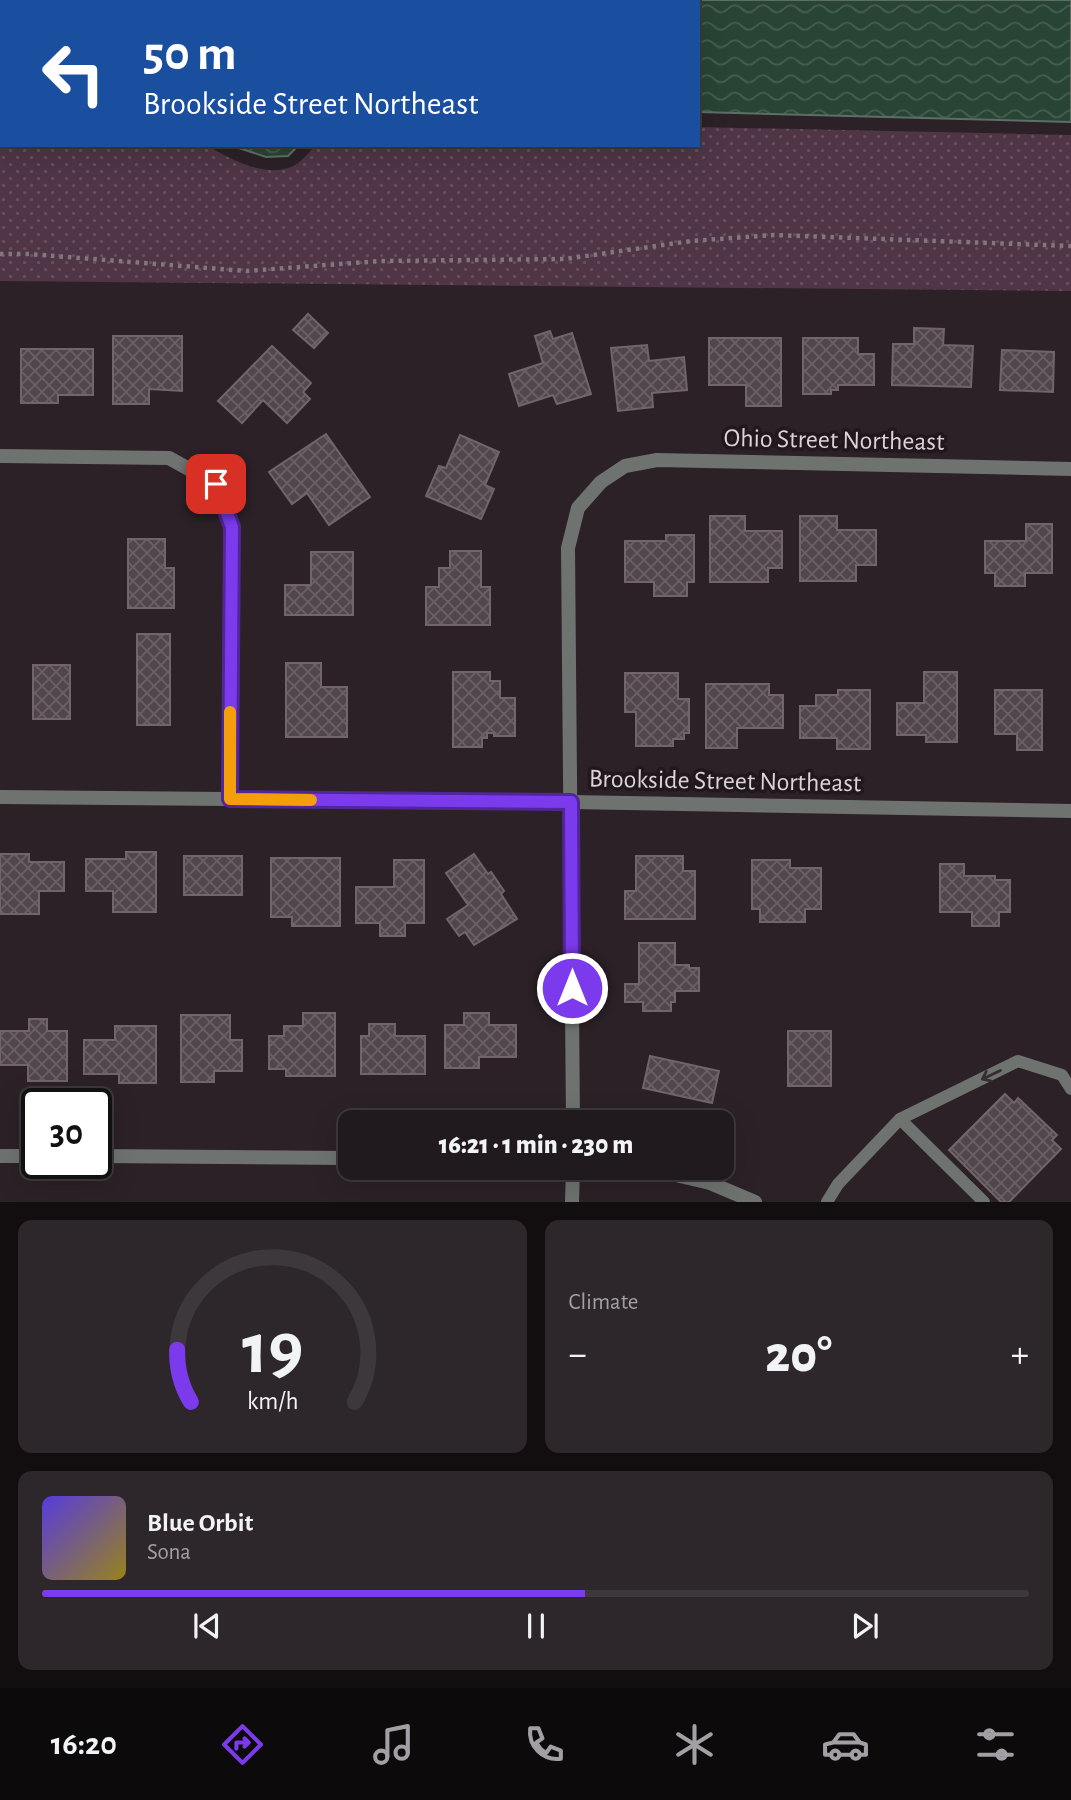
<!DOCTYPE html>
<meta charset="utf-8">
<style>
body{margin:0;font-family:"Alegreya Sans",sans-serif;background:#2d262a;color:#f1f3f6;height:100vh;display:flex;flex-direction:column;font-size:26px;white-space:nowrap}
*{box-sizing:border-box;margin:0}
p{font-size:23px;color:#a2a0a4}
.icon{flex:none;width:38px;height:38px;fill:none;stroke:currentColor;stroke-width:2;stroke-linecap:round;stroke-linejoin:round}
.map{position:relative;height:1202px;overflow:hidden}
.drawer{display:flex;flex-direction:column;gap:18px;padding:18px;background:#120e10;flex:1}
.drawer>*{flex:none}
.hud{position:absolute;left:0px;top:0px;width:700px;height:147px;box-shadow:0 7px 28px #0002,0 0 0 2px #3d383b;background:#1a4fa0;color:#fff;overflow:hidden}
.speed{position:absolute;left:21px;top:1088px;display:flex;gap:14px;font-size:35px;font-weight:700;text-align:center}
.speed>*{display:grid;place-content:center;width:91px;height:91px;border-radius:50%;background:#20191d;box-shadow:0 7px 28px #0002,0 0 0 2px #3d383b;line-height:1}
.speed .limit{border:4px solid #111;border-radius:10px;background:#fff;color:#111}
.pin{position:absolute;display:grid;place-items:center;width:60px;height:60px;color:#fff;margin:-30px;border-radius:14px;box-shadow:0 4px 10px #0006}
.me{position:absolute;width:77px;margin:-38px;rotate:0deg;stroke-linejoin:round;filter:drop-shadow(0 0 5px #0008)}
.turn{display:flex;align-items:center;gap:24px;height:147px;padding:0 28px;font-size:32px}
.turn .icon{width:91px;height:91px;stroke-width:2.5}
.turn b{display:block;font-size:49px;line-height:60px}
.big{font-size:52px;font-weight:800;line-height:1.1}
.drawer .card{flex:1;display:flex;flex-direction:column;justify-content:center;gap:10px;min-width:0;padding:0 24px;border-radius:14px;background:#2d262a}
.drawer .dial{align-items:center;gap:0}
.dial svg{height:182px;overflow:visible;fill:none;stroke:#3d383b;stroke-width:7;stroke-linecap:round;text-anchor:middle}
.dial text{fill:#f1f3f6;stroke:none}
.song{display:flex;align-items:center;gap:21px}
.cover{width:84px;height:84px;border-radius:10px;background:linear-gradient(135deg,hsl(250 70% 55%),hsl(50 70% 35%))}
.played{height:7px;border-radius:4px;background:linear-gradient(90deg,#7c3aed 55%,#3d383b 55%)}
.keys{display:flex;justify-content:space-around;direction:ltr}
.heat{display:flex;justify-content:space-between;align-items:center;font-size:38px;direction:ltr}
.drawer .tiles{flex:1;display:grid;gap:18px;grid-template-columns:1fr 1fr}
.card:last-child{grid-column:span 2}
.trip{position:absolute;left:338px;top:1110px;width:396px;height:70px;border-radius:14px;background:#20191d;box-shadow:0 7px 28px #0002,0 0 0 2px #3d383b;font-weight:800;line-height:70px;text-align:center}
.menu{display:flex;height:112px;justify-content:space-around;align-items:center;background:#0d0a0c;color:#a2a0a4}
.menu .icon{width:49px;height:49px}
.menu .on{color:#7c3aed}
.menu b{font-size:32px;color:#f1f3f6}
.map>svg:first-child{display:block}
</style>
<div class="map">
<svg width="1071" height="1202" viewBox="0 0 1071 1202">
<defs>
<pattern id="grass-dots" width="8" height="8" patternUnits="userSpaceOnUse" patternTransform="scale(1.75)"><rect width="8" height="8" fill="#4f3545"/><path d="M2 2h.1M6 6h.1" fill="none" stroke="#68515f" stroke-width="1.8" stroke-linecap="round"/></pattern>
<pattern id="water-waves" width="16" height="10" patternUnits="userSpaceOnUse" patternTransform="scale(1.75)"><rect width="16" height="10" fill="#284434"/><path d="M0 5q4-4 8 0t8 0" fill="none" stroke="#475e51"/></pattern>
<pattern id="building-cross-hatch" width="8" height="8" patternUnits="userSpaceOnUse" patternTransform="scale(1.75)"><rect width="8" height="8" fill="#52464d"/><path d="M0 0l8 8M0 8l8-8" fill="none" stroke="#6a6066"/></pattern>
</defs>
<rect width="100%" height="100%" fill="#2b2127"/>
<!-- grass -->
<path fill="url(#grass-dots)" d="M0,120L2,145H206C229,158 263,178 291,167C300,164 309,152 316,145H698V127L1071,135V291L0,281Z"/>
<!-- water -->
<g fill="url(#water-waves)" stroke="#5d6f65" stroke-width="2">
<path d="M0,0H1071V122L698,112V2H2L0,108Z"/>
<path d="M230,145H299L288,156L266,157Z"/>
</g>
<!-- building -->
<g fill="url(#building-cross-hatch)" stroke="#71646b" stroke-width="2">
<path d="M308,314L328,333L314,348L293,330Z"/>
<path d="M914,328L944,329L943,345L973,346L971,387L892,385L893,344H914Z"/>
<path d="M550,331L553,339L572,333L591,394L557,404L553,395L519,406L509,374L543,363L535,336Z"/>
<path d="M113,336H182V391L149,389V404H113Z"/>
<path d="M709,338H781V406H746V385H709Z"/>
<path d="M803,338H858V354H874V385H838V390H831V394H803Z"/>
<path d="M647,345L649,361L684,357L687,390L652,393L653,407L618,411L611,348Z"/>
<path d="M272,346L311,383L303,392L310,399L287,423L263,400L242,423L218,401Z"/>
<path d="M21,349H93V395H58V403H21Z"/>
<path d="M1002,350L1054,352L1053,392L1000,390Z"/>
<path d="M326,434L370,497L329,525L307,493L292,504L269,472Z"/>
<path d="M460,435L499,452L485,485L494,489L481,519L426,496L439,466L446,468Z"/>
<path d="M710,516H745V531H782V568H768V582H710Z"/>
<path d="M800,516H837V530H876V565H856V581H800Z"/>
<path d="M1026,524H1052V573H1025V586H995V573H985V541H1026Z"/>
<path d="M666,535H694V582H687V596H654V582H625V541H666Z"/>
<path d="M128,539H165V568H174V608H128Z"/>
<path d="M450,551H481V587H490V625H426V587H439V568H450Z"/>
<path d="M311,552H353V615H285V585H311Z"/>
<rect x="137" y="634" width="33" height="91"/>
<path d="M286,663H321V687H347V737H286Z"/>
<rect x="33" y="665" width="37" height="54"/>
<path d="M453,672H490V681H500V698H515V736H494V733H487V738H482V747H453Z"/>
<path d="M924,672H957V742H926V735H897V703H924Z"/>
<path d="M625,673H678V699H689V733H684V739H673V746H636V712H625Z"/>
<path d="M706,684H769V695H783V728H737V748H706Z"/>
<path d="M838,690H870V749H837V738H800V706H816V695H838Z"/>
<path d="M995,690H1042V750H1017V734H995Z"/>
<path d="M126,852H156V912H113V891H86V859H126Z"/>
<path d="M0,854H29V862H64V891H39V914H0Z"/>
<path d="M474,854L488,874L491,872L504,891L501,894L517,919L474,945L465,932L459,936L447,919L468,905L446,873Z"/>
<rect x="184" y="856" width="58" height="39"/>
<path d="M636,856H683V871H695V919H625V891H636Z"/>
<path d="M271,858H340V926H292V917H271Z"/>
<path d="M394,860H424V923H405V936H380V923H356V887H394Z"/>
<path d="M752,860H790V868H821V909H805V922H760V909H752Z"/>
<path d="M940,864H964V876H995V880H1010V912H999V926H972V912H940Z"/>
<path d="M639,943H675V965H689V968H699V991H675V1002H671V1011H643V1002H625V984H639Z"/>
<path d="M303,1013H335V1076H286V1069H269V1036H284V1026H303Z"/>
<path d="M464,1013H489V1025H516V1057H479V1068H445V1025H464Z"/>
<path d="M181,1015H230V1040H242V1071H214V1082H181Z"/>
<path d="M29,1019H47V1031H67V1081H28V1065H0V1031H29Z"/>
<path d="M369,1024H395V1036H425V1074H361V1036H369Z"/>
<path d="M115,1026H156V1083H119V1074H84V1040H115Z"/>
<rect x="788" y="1031" width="43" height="55"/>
<path d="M650,1056L719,1071L712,1103L643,1088Z"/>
<path d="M1005,1094L1014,1103L1018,1098L1057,1135L1052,1140L1061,1149L1009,1202H1001L949,1150Z"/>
</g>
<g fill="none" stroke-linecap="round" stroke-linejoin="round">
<!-- path -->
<path stroke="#80787d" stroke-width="4.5" stroke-dasharray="3.5 5" stroke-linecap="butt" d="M0,254H29L246,271L381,261L565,259L691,241L774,235L1071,246"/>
<!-- service -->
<g stroke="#6e7370" stroke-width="12">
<path d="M900,1119L984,1202"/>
<path d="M827,1202L838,1184L900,1119L1018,1061L1062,1075L1071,1089"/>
</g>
<!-- minor -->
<g stroke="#6e7370" stroke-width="14">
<path d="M0,456L169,458L216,484L231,527L230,799"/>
<path d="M0,797L571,802L1071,811"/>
<path d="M573,1122L568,548L578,508L601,482L625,466L657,460L1071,469"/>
<path d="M572,1202L573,1167"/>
</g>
<!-- tertiary -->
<g stroke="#6e7370" stroke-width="14">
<path d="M0,1156H37"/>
<path d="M96,1156L350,1158"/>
<path d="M642,1167L710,1183L755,1202"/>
</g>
</g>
<!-- one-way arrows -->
<defs><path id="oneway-shaft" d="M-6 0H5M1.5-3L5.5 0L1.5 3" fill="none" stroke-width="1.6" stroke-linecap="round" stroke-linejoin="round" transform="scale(1.75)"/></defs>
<use stroke="#342e32" href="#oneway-shaft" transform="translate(991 1075) rotate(154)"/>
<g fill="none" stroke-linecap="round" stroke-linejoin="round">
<!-- route casing -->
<g stroke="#51269a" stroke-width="18">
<path id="route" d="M216,484L232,527L230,799L571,802L572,988"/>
</g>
<!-- route -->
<use href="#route" stroke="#7c3aed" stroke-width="12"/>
<!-- slow -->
<path stroke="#f59e0b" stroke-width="12" d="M230,712V799L311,800"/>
</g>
<g text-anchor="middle" stroke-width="7" stroke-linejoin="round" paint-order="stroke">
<!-- street labels -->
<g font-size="26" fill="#dad3d7" stroke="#21171d">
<text transform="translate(834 439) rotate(1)" y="9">Ohio Street Northeast</text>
<text transform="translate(725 780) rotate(1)" y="9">Brookside Street Northeast</text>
</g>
</g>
</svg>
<div class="speed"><div class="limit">30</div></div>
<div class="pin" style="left:216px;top:484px;background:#d93025"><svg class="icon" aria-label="arrive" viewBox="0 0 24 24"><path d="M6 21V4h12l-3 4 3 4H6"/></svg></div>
<svg class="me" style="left:572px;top:988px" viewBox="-20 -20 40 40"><circle r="17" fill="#7c3aed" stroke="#fff" stroke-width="3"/><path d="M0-11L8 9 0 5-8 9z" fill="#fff"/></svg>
<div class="trip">16:21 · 1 min · 230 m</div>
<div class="hud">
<div class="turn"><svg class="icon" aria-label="left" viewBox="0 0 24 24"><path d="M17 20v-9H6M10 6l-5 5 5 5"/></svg><div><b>50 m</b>Brookside Street Northeast</div></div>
</div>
</div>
<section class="drawer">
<div class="tiles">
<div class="card dial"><svg viewBox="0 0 100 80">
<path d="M14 69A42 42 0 1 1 86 69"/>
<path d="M14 69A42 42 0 0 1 8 46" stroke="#7c3aed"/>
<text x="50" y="56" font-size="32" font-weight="700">19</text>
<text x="50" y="72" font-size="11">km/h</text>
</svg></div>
<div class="card"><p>Climate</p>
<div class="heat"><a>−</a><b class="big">20°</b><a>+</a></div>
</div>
<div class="card">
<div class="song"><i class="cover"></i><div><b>Blue Orbit</b><p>Sona</p></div></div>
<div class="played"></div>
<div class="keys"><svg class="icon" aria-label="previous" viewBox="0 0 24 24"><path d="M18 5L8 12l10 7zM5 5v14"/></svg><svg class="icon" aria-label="pause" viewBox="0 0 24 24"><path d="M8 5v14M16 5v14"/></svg><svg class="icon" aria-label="next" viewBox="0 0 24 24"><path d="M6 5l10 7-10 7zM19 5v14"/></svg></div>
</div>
</div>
</section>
<nav class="menu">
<b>16:20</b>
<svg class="icon on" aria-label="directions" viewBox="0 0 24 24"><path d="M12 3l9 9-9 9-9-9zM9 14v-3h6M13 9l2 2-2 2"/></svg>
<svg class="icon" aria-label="music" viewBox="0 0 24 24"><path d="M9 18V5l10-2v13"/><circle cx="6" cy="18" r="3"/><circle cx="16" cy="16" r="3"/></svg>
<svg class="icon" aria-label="phone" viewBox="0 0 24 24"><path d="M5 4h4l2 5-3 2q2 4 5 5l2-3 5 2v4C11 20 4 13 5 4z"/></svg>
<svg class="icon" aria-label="climate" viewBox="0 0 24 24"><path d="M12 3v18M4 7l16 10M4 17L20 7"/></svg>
<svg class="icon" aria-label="car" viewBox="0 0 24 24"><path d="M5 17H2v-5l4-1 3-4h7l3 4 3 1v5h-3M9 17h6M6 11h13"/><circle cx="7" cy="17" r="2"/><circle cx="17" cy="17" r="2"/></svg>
<svg class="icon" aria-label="filters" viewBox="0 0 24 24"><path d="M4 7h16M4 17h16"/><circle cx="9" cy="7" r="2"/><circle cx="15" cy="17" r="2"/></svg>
</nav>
